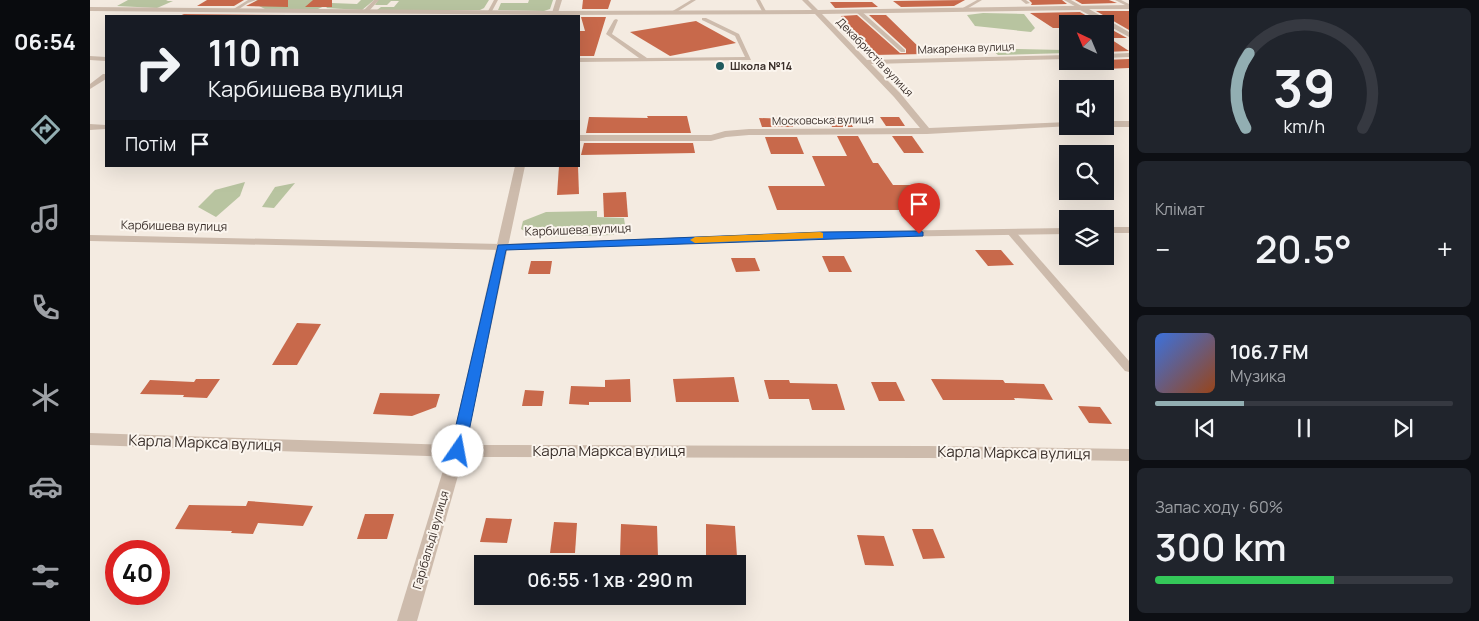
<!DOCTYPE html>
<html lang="uk">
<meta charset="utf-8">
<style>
body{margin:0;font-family:Manrope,sans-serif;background:#20242c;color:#f1f3f6;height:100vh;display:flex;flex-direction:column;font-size:19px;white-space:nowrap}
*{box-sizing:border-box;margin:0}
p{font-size:16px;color:#9ea1a6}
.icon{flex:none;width:28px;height:28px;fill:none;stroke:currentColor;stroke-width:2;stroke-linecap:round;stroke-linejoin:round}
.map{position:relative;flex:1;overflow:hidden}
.panel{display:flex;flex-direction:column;gap:8px;padding:8px;background:#0d0f14;width:350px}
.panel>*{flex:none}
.top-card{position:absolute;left:15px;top:15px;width:475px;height:152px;border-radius:0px;box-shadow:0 5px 20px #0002;background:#171b24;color:#f1f3f6;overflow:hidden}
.needle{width:32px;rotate:316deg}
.buttons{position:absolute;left:969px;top:15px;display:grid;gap:10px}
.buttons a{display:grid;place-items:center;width:55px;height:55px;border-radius:0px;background:#171b24;box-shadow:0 5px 20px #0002;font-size:25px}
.speed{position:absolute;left:15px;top:540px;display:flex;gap:10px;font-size:25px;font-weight:700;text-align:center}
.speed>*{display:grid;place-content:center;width:65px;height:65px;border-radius:50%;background:#171b24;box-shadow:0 5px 20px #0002;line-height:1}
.speed .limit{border:8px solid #d22;background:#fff;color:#111}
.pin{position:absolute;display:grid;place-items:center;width:42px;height:42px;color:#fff;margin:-51px -21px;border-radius:50% 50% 50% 0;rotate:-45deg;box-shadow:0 0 5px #0007}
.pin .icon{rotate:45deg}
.me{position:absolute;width:55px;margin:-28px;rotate:12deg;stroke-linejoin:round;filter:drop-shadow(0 0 4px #0008)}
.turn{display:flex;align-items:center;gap:18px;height:105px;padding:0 20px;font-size:22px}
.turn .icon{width:65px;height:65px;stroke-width:2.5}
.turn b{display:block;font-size:35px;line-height:42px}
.then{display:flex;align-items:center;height:48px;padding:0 20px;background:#0003;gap:10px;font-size:19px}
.big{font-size:38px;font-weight:600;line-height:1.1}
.panel .tile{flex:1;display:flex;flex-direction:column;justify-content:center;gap:8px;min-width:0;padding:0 18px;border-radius:8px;background:#20242c}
.panel .dial{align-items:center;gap:0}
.dial svg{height:130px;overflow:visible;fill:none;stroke:#363941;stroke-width:7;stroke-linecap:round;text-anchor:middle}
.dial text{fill:#f1f3f6;stroke:none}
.song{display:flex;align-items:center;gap:15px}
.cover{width:60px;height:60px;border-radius:8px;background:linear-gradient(135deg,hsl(220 70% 55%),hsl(20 70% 35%))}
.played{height:5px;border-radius:2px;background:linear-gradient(90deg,#92aeb2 30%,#363941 30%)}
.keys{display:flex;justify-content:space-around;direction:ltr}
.heat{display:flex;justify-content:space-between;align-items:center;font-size:28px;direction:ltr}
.charge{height:8px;border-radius:4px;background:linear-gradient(90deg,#34c759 60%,#363941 0)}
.trip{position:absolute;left:384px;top:555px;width:272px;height:50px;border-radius:0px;background:#171b24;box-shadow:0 5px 20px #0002;font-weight:600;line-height:50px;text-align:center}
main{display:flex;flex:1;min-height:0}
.menu{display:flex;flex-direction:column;width:90px;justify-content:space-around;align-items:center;background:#090b0e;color:#9ea1a6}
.menu .icon{width:35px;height:35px}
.menu .current{color:#92aeb2}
.menu b{font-size:22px;color:#f1f3f6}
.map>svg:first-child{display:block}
</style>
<main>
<nav class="menu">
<b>06:54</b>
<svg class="icon current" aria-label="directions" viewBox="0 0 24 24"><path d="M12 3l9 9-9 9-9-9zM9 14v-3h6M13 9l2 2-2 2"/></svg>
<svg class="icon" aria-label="music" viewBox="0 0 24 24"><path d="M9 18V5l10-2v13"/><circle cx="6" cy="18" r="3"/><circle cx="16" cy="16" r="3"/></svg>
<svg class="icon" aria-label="phone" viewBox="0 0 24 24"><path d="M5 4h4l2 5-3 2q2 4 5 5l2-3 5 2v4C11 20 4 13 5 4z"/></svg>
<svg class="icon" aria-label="climate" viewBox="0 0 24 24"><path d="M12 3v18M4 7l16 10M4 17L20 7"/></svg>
<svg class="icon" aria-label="car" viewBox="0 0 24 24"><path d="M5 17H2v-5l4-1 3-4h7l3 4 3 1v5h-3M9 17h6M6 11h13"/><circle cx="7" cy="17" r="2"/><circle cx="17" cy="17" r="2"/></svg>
<svg class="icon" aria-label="filters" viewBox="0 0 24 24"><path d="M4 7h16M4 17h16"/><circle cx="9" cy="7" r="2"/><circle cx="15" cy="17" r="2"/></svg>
</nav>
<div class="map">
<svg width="1039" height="621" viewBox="0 0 1039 621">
<rect width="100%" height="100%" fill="#f4ebe1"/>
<!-- green -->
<g fill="#b8c4a0">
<path d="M38,0H78L76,1H83L67,8L27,6Z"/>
<path d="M167,0H223L239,4L228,9H175L163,3Z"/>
<path d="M271,0H284L272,10L236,8L242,3L267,4Z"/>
<path d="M288,0H399L394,8L390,10H287L291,7H304L309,1H301L297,5H285Z"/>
<path d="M439,0H463L460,9L454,11L408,10L411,3H438Z"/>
<path d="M893,13L934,14L945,28L941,32L885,26L877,15Z"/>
<path d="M928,49L973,50L977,53L908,55L902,50Z"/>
<path d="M155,182L150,196L126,217L108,207L125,190Z"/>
<path d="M205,183L184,208L172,207L185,187Z"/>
<path d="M507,211V217L534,218L535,225L523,235L444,237L431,229L433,221L456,212Z"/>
</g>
<!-- building -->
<g fill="#c8694b">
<path d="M117,0H154L144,6H107Z"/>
<path d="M168,0H198V7L156,6Z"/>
<path d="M223,0H242V7H215Z"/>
<path d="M493,0H521L518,9H492Z"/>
<path d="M875,0L864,6L811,7L803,1Z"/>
<path d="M939,0H972L977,4L941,5L942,3Z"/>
<path d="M985,0H1019L1027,3L992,4Z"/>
<path d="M740,2H782L788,7L745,8Z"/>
<path d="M1006,11H1039V30Z"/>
<path d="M990,12L1011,24H978V28H963L940,13Z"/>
<path d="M94,14L199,15V16H89Z"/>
<path d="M767,15L810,53H816V49L779,15H796L836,54L783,55L752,23H757L751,16Z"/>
<path d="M491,17H516L504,56H489V31H495Z"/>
<path d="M606,21L646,43L580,56L540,32Z"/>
<path d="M1015,26L1037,38H1019L1039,51L1015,52Z"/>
<path d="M1039,59V68L1015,69V60Z"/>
<path d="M557,116H597L601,133H496L499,117L558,118Z"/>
<path d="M737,117H757L763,127H742Z"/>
<path d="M790,117H809L815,126H796Z"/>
<path d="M669,118L700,119L703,127H672Z"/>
<path d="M747,136H768L783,163H788L803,185H825L844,213L815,214L813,210H687L678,186H735L722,156H757Z"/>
<path d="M802,136H822L834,153H814Z"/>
<path d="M675,137H707L714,154H681Z"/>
<path d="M494,143H603L605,153L491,155Z"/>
<path d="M469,166H488L489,194L467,195Z"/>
<path d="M536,192L538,217H514L513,193Z"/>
<path d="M885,250H911L924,265L898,266Z"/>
<path d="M732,256H754L762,272H739Z"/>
<path d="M641,258H665L670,271L646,272Z"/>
<path d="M441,261H462L460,274H438Z"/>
<path d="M207,323L231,324L207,365H182Z"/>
<path d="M644,377L649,402H586L583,379Z"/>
<path d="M106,379H130L117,398L93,397L94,395L50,394L60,380L104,382Z"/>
<path d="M540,379L541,402H499V405L479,404L481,386L515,387V380Z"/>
<path d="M841,379L913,380L915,383L954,384L963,400L924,398L925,400H853Z"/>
<path d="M674,380H699L700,383L747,384L755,410H722L719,399H679Z"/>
<path d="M781,382H806L815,401H789Z"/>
<path d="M435,390L454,391L452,406H432Z"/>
<path d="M290,393L350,394L346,407L322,416L283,414Z"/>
<path d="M988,406L1010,407L1022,424L999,423Z"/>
<path d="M158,501L223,506L213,526L168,523L163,534L141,533L142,531L85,529L99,505L156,506Z"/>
<path d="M275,514H304L297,539H267Z"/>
<path d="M396,518L422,519L417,543L390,542Z"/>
<path d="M464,522L487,523L485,553H460Z"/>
<path d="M531,524L567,526L568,558L530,556Z"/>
<path d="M616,524L645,526L647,557L616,555Z"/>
<path d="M822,529H843L855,558L833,559Z"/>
<path d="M767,535L794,536L804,566L775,565Z"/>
</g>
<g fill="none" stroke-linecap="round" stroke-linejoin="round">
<!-- service -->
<g fill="#cdbbac" fill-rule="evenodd">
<path d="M158,0H166L158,3L146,11L142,10Z"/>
<path d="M284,0H289L278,12H274V10Z"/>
<path d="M404,0H408L401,13H397Z"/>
<path d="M601,0H606L585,13L581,12Z"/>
<path d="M666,0H670L677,13H673Z"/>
<path d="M887,0H892L875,10L871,9Z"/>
<path d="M931,0H936L940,3L936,4Z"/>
<path d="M1025,0H1031L1039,4V7Z"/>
<path d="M766,10H770L815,50V52H811L766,12Z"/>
<path d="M612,18H616L649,34L661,60L489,62V58H549L516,34L524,20L526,19L528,20L522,34L557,58L655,57L645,36L612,20Z"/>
<path d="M921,229L924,230L1039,361V372L1035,371L918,234L917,232L918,230Z"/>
</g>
<!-- minor -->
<g fill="#cdbbac" fill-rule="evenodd">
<path d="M712,0H718L728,10L1039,5V9H999L1039,32V37L990,10L732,14L777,60L978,55V59L781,64L810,93L839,128L978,122V126H981L837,134L659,135L636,137L621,141H489V135H621L635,131L659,129L830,128L804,97L725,14L465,15L0,11V7L465,11L722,10Z"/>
<path d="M1039,53V57L1015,58V54Z"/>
<path d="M0,56L16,57V61L0,60Z"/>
<path d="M13,74H16V79L0,89V84Z"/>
<rect x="1015" y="121" width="24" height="6"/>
<path d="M0,124L16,125V129L0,130Z"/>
<rect x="1015" y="227" width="24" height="6"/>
<path d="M978,228V234L732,238L411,250L0,241V235L411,244L732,232Z"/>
<path d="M367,445L372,447L375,451L327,621H307L359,451L362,447Z"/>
</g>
<!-- tertiary -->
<g fill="#cdbbac" fill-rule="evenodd">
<path d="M466,0H472L467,16H461Z"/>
<path d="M974,0H981L995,8L990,9Z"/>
<path d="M425,166H435L376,445L839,446L1039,449V461L839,458L367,457L0,445V433L361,445Z"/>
</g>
</g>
<!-- route -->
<path fill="#1a73e8" stroke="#114b97" d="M829,231L833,232V236L416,250L375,451L373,455L368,457L362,455L360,451L408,245L732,232Z"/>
<!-- slow -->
<path fill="#f59e0b" d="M730,232L733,233V238L605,243L600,240L605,237Z"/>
<!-- markers -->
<circle fill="#1f5a5e" stroke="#fbf5ee" stroke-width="2" cx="630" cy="66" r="5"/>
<g text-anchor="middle" stroke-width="4" stroke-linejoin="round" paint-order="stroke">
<!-- far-street labels -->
<g font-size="11" fill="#3b302b" stroke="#fbf5ee">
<text transform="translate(876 48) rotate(-2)" y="4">Макаренка вулиця</text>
<text transform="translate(785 57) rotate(46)" y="4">Декабристів вулиця</text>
<text transform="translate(733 120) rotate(-1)" y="4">Московська вулиця</text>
</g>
<!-- far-poi labels -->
<g font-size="11" font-weight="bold" fill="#3b302b" stroke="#fbf5ee" text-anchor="start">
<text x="640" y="70">Школа №14</text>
</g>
<!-- street labels -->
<g font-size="12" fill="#3b302b" stroke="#fbf5ee">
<text transform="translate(84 226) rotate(1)" y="4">Карбишева вулиця</text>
<text transform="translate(488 230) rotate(-2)" y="4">Карбишева вулиця</text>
<text transform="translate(341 540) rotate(-74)" y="4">Гарібальді вулиця</text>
</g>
<!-- near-street labels -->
<g font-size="15" fill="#3b302b" stroke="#fbf5ee">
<text transform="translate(115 443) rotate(2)" y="5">Карла Маркса вулиця</text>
<text x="519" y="456">Карла Маркса вулиця</text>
<text transform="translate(924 453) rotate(1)" y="5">Карла Маркса вулиця</text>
</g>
</g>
</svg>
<div class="buttons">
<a><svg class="needle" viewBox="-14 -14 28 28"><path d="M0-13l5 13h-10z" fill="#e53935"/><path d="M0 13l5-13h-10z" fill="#9ea1a6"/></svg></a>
<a><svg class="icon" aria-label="sound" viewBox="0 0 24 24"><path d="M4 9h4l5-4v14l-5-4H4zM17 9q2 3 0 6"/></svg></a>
<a><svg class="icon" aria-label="search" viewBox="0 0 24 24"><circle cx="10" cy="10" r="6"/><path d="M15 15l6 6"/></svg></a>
<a><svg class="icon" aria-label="layers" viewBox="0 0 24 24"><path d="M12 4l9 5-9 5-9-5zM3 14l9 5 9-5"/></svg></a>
</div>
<div class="speed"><div class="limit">40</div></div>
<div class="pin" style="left:829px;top:234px;background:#d93025"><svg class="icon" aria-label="arrive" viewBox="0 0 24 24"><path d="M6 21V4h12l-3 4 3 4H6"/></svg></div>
<svg class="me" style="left:368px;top:451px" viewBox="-20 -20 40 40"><circle r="19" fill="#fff"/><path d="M0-13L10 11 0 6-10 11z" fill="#1a73e8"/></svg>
<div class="trip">06:55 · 1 хв · 290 m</div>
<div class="top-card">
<div class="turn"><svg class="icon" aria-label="right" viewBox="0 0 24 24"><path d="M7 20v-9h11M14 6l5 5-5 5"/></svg><div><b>110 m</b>Карбишева вулиця</div></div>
<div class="then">Потім<svg class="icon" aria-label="arrive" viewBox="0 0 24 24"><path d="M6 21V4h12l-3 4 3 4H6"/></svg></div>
</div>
</div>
<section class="panel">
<div class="tile dial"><svg viewBox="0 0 100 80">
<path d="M14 69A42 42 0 1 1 86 69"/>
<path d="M14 69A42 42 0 0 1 16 23" stroke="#92aeb2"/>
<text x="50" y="56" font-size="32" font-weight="700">39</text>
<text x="50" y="72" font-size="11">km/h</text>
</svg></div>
<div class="tile"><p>Клімат</p>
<div class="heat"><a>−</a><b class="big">20.5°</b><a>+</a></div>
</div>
<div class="tile">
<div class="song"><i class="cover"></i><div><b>106.7 FM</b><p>Музика</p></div></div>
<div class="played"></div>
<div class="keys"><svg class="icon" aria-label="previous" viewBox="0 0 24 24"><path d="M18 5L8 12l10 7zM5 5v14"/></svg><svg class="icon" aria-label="pause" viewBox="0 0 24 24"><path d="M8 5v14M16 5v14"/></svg><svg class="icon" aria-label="next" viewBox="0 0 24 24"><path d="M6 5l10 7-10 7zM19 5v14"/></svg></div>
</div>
<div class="tile"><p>Запас ходу · 60%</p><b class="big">300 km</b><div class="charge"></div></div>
</section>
</main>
